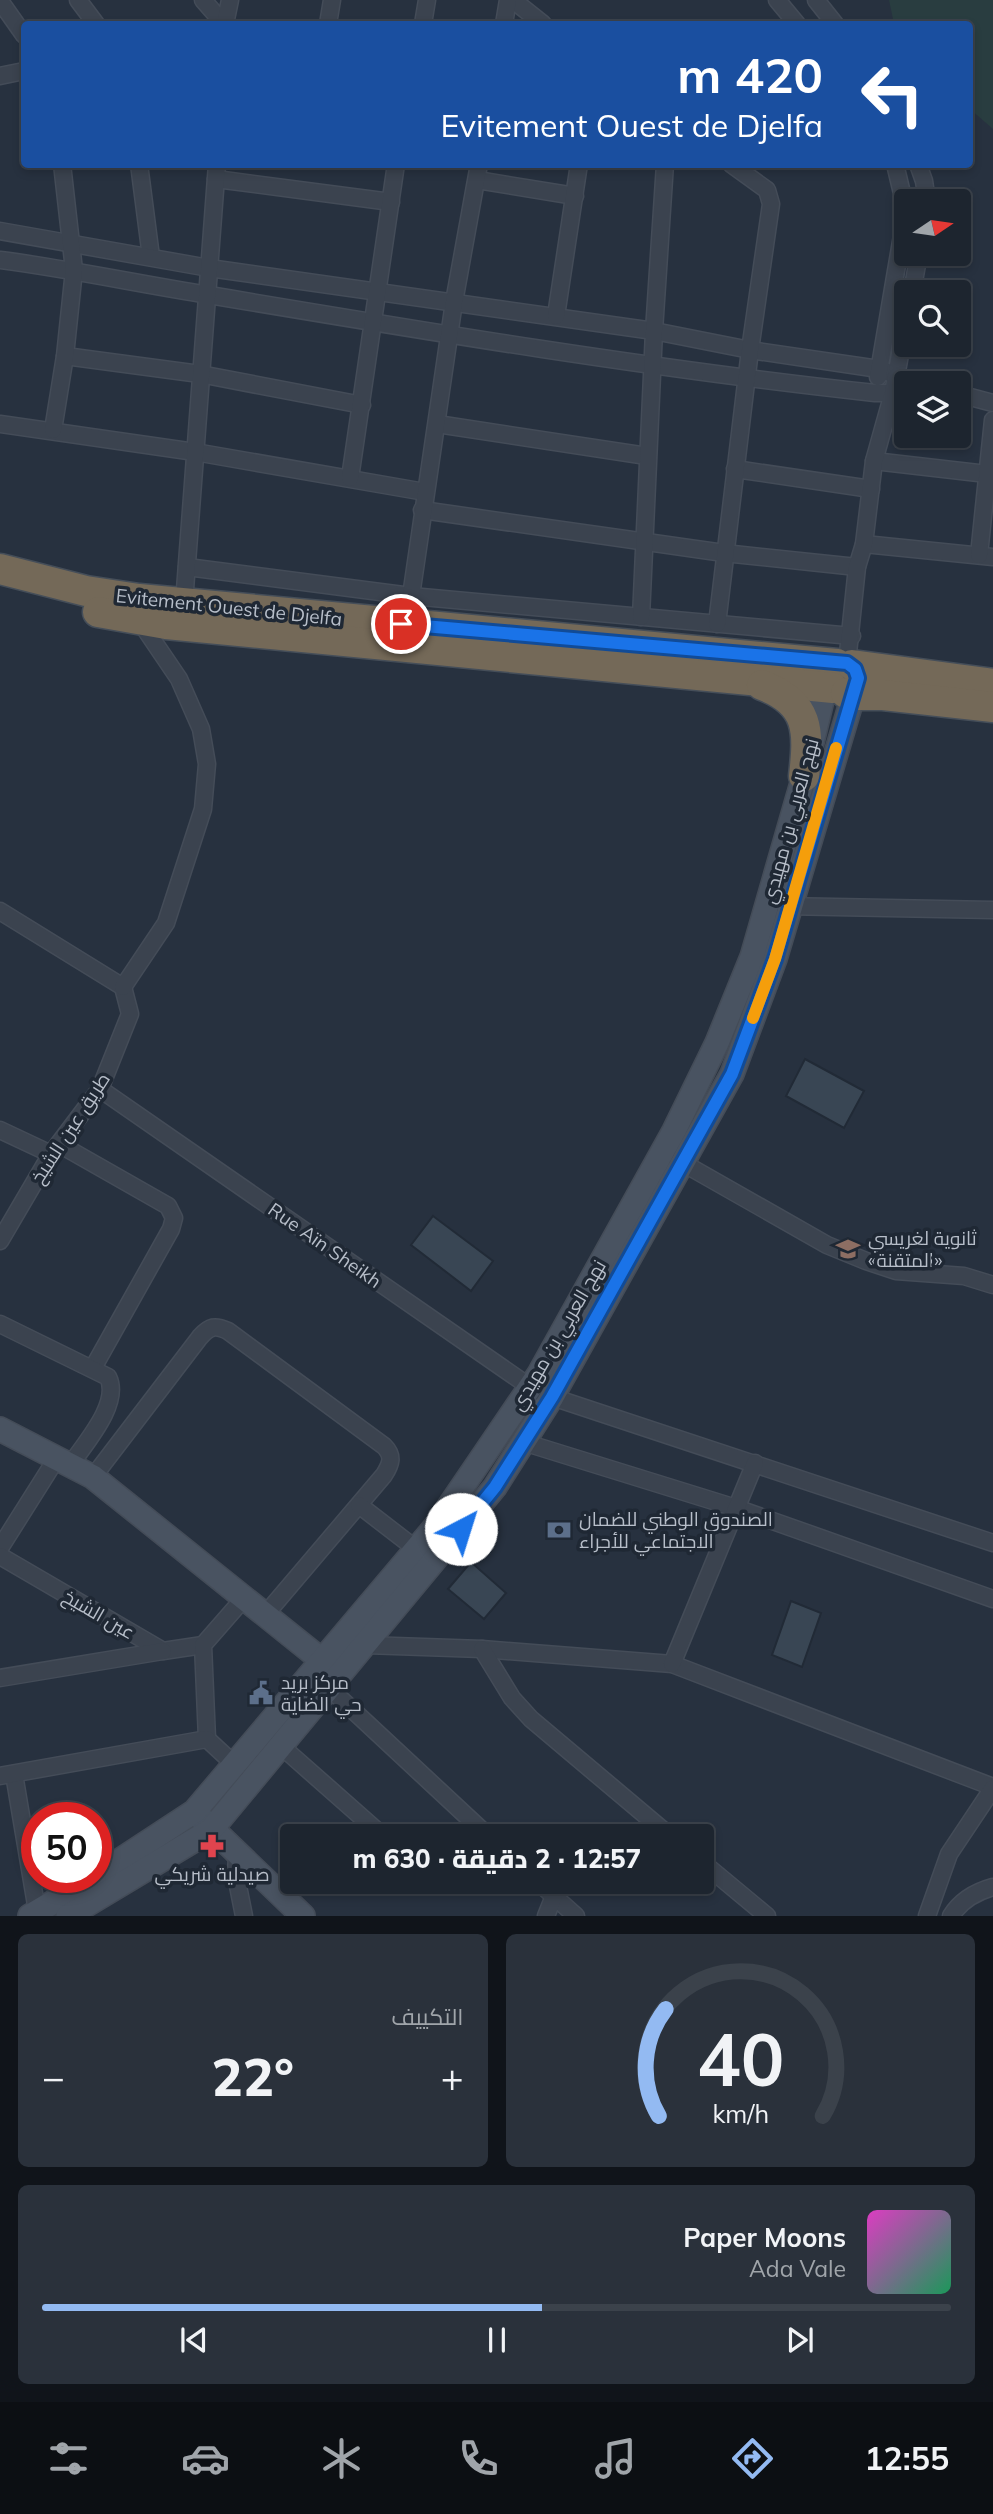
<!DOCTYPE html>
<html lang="ar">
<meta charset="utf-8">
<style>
body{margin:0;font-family:Mulish,Cairo,sans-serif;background:#2a313b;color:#f1f3f6;direction:rtl;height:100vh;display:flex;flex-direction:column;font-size:26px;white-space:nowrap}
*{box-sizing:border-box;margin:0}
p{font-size:23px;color:#a0a5aa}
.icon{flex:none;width:38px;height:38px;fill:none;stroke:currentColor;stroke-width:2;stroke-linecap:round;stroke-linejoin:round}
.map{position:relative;height:1916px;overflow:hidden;direction:ltr}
.drawer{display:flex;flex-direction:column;gap:18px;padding:18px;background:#10141a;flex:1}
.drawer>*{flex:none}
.top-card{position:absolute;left:21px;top:21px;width:952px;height:147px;border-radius:7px;box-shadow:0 4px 10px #0003,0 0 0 2px #3b424b;direction:rtl;background:#1a4fa0;color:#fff;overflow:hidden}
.needle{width:46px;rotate:77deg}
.buttons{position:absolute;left:894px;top:189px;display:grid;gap:14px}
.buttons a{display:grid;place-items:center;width:77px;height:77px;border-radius:7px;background:#1d252f;box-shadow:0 4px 10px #0003,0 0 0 2px #3b424b;font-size:35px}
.speed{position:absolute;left:21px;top:1802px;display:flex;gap:14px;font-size:35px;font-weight:700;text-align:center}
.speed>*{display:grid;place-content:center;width:91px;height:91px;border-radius:50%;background:#1d252f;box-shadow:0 4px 10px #0003,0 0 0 2px #3b424b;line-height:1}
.speed .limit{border:10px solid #d22;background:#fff;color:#111}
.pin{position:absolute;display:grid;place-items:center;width:60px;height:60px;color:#fff;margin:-30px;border:4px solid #fff;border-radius:50%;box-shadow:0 2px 7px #0007}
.me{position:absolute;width:77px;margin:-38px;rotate:40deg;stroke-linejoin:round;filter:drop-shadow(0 0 5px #0008)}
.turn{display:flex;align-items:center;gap:24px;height:147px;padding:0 35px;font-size:32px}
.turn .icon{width:91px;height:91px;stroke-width:2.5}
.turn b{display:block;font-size:49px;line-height:60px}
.big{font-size:52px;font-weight:800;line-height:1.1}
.drawer .tile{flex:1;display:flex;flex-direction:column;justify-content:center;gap:10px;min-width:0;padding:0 24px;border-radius:10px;background:#2a313b}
.drawer .dial{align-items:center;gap:0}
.dial svg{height:182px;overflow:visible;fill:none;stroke:#3b424b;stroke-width:7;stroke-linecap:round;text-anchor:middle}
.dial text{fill:#f1f3f6;stroke:none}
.song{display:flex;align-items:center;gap:21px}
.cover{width:84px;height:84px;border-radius:10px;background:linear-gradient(135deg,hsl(310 70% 55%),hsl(150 70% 35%))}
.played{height:7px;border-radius:4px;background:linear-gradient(90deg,#93baf2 55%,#3b424b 55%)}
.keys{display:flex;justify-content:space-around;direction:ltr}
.heat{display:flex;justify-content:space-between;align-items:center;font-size:38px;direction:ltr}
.drawer .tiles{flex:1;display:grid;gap:18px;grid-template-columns:1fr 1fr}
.tile:last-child{grid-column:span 2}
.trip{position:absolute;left:280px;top:1824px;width:434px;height:70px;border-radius:7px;background:#1d252f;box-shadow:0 4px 10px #0003,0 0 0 2px #3b424b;font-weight:800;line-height:70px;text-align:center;direction:rtl}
.menu{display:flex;height:112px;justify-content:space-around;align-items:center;background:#0c0f13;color:#a0a5aa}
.menu .icon{width:49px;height:49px}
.menu .on{color:#93baf2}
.menu b{font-size:32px;color:#f1f3f6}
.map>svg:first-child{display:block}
</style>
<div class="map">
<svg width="993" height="1916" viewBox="0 0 993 1916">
<rect width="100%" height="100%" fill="#27313f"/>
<!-- green -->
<path fill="#293d40" d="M889,0H993V129L970,109V24H894Z"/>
<!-- building -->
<g fill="#394654" stroke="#212a36" stroke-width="2">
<path d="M805,1059L864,1091L844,1128L786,1096Z"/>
<path d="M433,1216L493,1261L471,1291L411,1245Z"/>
<path d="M471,1562L506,1593L484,1619L448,1589Z"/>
<path d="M791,1601L821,1613L802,1667L772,1655Z"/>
</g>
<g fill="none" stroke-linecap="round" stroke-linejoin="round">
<!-- street casing -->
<g stroke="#444c58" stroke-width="19">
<g id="street">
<path d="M78,0L96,24"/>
<path d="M203,0L224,24"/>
<path d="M513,0L543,24"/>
<path d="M777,0L797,24"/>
<path d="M816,0L835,24"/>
<path d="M0,1L24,35"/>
<path d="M225,24L230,0"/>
<path d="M328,24L332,0"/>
<path d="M423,24L427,0"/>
<path d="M504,24L508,0"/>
<path d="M0,76L24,71"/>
<path d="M139,164L151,257"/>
<path d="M895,164L906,210"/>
<path d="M918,164L924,181L927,201"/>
<path d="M216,179L391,202"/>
<path d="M477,180L575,196"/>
<path d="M0,231L209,268L654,331L750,350L879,369L918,383"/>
<path d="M0,260C70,269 139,284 209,295C430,332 652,369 875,393H893L906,389"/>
<path d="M912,292L919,254"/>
<path d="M556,316L579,164"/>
<path d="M65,356L200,374L362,405"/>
<path d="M878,377L906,212"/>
<path d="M959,394L993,403"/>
<path d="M0,424L195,452L425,492"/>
<path d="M437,424L647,456"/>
<path d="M53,430L65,356L74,270L62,164"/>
<path d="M874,461L987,474"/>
<path d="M735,469L871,489"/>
<path d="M350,478L396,164"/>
<path d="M422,510L724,553L857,567"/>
<path d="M864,544L993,557"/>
<path d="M979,555L993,420"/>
<path d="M187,567L411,596L852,636"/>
<path d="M411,596L454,302L479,164"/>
<path d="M184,603L217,164"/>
<path d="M641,617L654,331L665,164"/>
<path d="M717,624L750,350L771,204L767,190L731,164"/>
<path d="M847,663L857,567L864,544L874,461L893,393L906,322"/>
<path d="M782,906L993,910"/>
<path d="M0,911L123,987L130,1014L100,1089L51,1154L0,1241"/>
<path d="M123,987L166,923L203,809L207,764L201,729L179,679L139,620"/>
<path d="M100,1089L530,1387L552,1397L993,1543"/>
<path d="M0,1130L51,1154"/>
<path d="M59,1144L168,1206L174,1218L171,1229L93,1368"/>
<path d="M674,1158L827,1245L866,1261L896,1271L964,1276L993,1285"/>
<path d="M0,1324L108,1377C121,1403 86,1442 71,1464"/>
<path d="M523,1442L736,1508L993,1599"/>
<path d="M93,1477L200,1337C210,1326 215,1325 228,1331L384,1446C394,1456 391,1464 384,1475L265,1615"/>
<path d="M359,1505L416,1549"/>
<path d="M0,1548L58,1456"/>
<path d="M0,1556L163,1651L203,1645"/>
<path d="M358,1641L365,1645L482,1649L672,1664L993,1787"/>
<path d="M482,1649L512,1698L531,1719L670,1836"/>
<path d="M672,1664L755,1463"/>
<path d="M0,1678L163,1651"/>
<path d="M329,1688L488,1836"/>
<path d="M207,1739L203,1645L245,1597"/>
<path d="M281,1746L383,1836"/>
<path d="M14,1774L37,1911"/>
<path d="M0,1776L207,1739L234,1764"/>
<path d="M237,1853L236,1876L244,1916"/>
<path d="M702,1862L767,1916"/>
<path d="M537,1881L576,1916"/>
<path d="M546,1916L554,1896"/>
<path d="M927,1916L949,1854L993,1788"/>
<path d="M951,1916C961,1900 975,1892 993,1887"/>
</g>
</g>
<!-- secondary casing -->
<g stroke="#444c58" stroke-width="26">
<g id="secondary">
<path d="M0,1429L93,1477L334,1670"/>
<path d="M202,1819L303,1916"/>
<path d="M96,1876L195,1811L435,1527L539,1374L674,1131L717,1043L752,957L804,776L828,675"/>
<path d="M30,1916L94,1878"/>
<path d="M68,1916L211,1830L495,1487L552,1397L732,1074L775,959L857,683"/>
</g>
</g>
<!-- highway casing -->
<g stroke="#454e59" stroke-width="33">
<g id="highway">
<path d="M0,569L86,591L139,599L837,664"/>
<path d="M98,612L166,624L833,688"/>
<path d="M852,665L993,684"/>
<path d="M762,685C810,703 809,731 804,776"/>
<path d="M846,693L853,695H883L993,707"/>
</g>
</g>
<!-- street -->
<use href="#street" stroke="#3b434f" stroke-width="16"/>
<!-- secondary -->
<use href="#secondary" stroke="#495361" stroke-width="23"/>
<!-- highway -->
<use href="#highway" stroke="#746958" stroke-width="30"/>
</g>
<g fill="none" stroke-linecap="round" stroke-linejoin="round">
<!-- route casing -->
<g stroke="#114b97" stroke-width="18">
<path id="route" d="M401,624L847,663L855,669L858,678L775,959L732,1074L552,1397L495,1487L461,1529"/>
</g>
<!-- route -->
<use href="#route" stroke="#1a73e8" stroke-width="12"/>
<!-- slow -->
<path stroke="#f59e0b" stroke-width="12" d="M753,1018L775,959L836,748"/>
</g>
<!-- icons -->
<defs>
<g id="school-bare" transform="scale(1.89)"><path d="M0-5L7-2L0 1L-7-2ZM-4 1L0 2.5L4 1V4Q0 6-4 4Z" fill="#8d6e63" stroke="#1f2834" stroke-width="2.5" paint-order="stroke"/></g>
<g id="bank-bare" transform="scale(1.89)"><path d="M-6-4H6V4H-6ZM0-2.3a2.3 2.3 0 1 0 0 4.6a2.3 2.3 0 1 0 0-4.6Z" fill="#5c6f8a" stroke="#1f2834" stroke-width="2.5" paint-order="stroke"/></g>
<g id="civic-bare" transform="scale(1.89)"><path d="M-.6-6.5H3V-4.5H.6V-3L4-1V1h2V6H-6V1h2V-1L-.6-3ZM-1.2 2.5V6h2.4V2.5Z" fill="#5c6f8a" stroke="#1f2834" stroke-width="2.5" paint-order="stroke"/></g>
<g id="pharmacy-bare" transform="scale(1.89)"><path d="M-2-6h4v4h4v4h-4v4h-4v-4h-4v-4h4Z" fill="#e0444e" stroke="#1f2834" stroke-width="2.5" paint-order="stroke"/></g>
</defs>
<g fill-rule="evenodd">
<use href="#school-bare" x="848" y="1249"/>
<use href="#bank-bare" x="559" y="1530"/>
<use href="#civic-bare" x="261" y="1693"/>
<use href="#pharmacy-bare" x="212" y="1846"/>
</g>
<g text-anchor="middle" stroke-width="7" stroke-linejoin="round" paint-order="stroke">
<!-- street labels -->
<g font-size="19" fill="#b7bec9" stroke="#1f2834">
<text transform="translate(229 607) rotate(6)" y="7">Evitement Ouest de Djelfa</text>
<text transform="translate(790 821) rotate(-75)" y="7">نهج العربي بن مهيدي</text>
<text transform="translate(70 1128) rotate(-57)" y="7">طريق عين الشيخ</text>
<text transform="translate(325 1245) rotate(35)" y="7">Rue Aïn Sheikh</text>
<text transform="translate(558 1335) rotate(-60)" y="7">نهج العربي بن مهيدي</text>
<text transform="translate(99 1614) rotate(30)" y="7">عين الشيخ</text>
</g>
<!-- poi labels -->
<g font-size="19" fill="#b7bec9" stroke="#1f2834" text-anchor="start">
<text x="868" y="1245">ثانوية لغريسي<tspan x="868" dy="22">«المتقنة»</tspan></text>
<text x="579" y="1526">الصندوق الوطني للضمان<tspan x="579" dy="22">الاجتماعي للأجراء</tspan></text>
<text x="281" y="1689">مركز بريد<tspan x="281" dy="22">حي الضاية</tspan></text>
<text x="212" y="1881" text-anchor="middle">صيدلية شريكي</text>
</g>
</g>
</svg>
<div class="buttons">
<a><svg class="needle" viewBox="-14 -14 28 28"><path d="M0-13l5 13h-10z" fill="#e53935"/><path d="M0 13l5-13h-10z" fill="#a0a5aa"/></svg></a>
<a><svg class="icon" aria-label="search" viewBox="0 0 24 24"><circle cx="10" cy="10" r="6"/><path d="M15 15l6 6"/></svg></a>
<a><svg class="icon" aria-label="layers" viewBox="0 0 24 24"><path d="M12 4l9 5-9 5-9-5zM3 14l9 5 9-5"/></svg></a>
</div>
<div class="speed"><div class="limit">50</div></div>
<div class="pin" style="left:401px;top:624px;background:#d93025"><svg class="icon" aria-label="arrive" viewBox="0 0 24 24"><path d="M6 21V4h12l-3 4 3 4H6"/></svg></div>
<svg class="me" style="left:461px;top:1529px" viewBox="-20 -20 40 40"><circle r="19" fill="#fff"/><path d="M0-13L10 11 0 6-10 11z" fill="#1a73e8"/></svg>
<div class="trip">12:57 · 2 دقيقة · 630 m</div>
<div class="top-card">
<div class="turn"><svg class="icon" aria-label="left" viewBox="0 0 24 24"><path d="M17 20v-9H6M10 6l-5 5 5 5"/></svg><div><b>420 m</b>Evitement Ouest de Djelfa</div></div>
</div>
</div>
<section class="drawer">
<div class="tiles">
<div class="tile dial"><svg viewBox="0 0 100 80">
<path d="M14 69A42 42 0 1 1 86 69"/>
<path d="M14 69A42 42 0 0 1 17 22" stroke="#93baf2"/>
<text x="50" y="56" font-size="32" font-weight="700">40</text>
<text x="50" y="72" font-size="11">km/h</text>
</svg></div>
<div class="tile"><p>التكييف</p>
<div class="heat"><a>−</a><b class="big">22°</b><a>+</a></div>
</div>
<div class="tile">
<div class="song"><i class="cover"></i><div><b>Paper Moons</b><p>Ada Vale</p></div></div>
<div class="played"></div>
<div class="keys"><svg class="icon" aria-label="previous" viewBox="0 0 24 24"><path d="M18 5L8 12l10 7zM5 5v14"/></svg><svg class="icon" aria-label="pause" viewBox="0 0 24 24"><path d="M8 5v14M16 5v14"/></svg><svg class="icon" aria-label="next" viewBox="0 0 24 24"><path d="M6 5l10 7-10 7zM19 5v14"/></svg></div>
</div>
</div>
</section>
<nav class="menu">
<b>12:55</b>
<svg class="icon on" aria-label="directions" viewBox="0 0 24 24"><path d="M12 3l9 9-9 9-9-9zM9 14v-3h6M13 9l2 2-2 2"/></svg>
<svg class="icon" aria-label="music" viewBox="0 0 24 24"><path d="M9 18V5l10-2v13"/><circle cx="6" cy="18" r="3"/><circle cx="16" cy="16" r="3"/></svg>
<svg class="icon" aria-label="phone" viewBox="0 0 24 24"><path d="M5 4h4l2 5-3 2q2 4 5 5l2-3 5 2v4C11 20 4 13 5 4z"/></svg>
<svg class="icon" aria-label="climate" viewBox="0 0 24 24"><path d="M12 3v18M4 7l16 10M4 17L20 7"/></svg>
<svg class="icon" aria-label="car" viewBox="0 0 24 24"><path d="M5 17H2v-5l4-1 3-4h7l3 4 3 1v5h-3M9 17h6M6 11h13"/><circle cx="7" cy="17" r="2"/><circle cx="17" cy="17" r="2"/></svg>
<svg class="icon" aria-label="filters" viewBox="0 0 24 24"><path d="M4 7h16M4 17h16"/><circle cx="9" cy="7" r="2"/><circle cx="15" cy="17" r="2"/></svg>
</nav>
